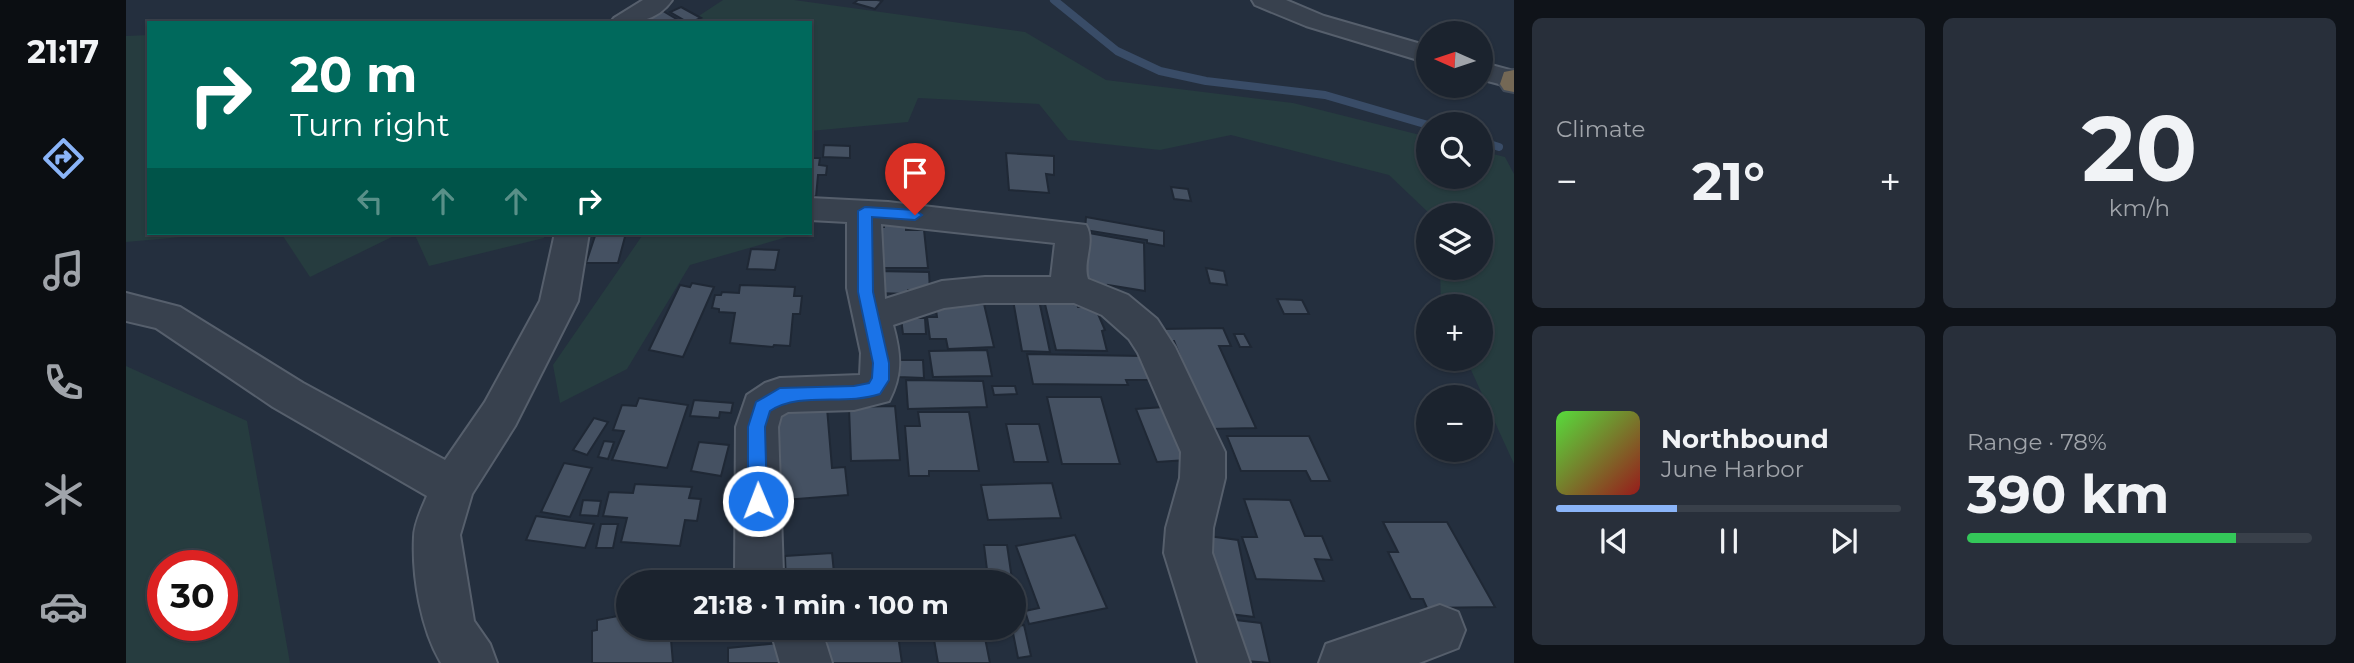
<!DOCTYPE html>
<meta charset="utf-8">
<style>
body{margin:0;font-family:Montserrat,sans-serif;background:#282f3a;color:#f1f3f6;height:100vh;display:flex;flex-direction:column;font-size:26px;white-space:nowrap}
*{box-sizing:border-box;margin:0}
p{font-size:23px;color:#a0a4aa}
.icon{flex:none;width:38px;height:38px;fill:none;stroke:currentColor;stroke-width:2;stroke-linecap:round;stroke-linejoin:round}
.map{position:relative;flex:1;overflow:hidden}
.panel{display:flex;flex-direction:column;gap:18px;padding:18px;background:#0f1319;width:840px}
.panel>*{flex:none}
.guide{position:absolute;left:21px;top:21px;width:665px;height:214px;border-radius:0px;box-shadow:0 2px 5px #0004,0 0 0 2px #39404a;background:#00695c;color:#fff;overflow:hidden}
.needle{width:46px;rotate:273deg}
.fabs{position:absolute;left:1290px;top:21px;display:grid;gap:14px}
.fabs a{display:grid;place-items:center;width:77px;height:77px;border-radius:50%;background:#1b232e;box-shadow:0 2px 5px #0004,0 0 0 2px #39404a;font-size:35px}
.speed{position:absolute;left:21px;top:550px;display:flex;gap:14px;font-size:35px;font-weight:700;text-align:center}
.speed>*{display:grid;place-content:center;width:91px;height:91px;border-radius:50%;background:#1b232e;box-shadow:0 2px 5px #0004,0 0 0 2px #39404a;line-height:1}
.speed .limit{border:10px solid #d22;background:#fff;color:#111}
.pin{position:absolute;display:grid;place-items:center;width:60px;height:60px;color:#fff;margin:-72px -30px;border-radius:50% 50% 50% 0;rotate:-45deg;box-shadow:0 0 7px #0007}
.pin .icon{rotate:45deg}
.me{position:absolute;width:77px;margin:-38px;rotate:359deg;stroke-linejoin:round;filter:drop-shadow(0 0 5px #0008)}
.turn{display:flex;align-items:center;gap:24px;height:147px;padding:0 28px;font-size:32px}
.turn .icon{width:91px;height:91px;stroke-width:2.5}
.turn b{display:block;font-size:49px;line-height:60px}
.lanes{display:flex;align-items:center;height:66px;padding:0 28px;background:#0003;justify-content:center;gap:35px;direction:ltr}
.lanes .off{opacity:.35}
.big{font-size:52px;font-weight:700;line-height:1.1}
.panel .tile{flex:1;display:flex;flex-direction:column;justify-content:center;gap:10px;min-width:0;padding:0 24px;border-radius:10px;background:#282f3a}
.panel .dial{align-items:center;gap:0}
.dial b{font-size:91px;line-height:1}
.song{display:flex;align-items:center;gap:21px}
.cover{width:84px;height:84px;border-radius:10px;background:linear-gradient(135deg,hsl(110 70% 55%),hsl(0 70% 35%))}
.played{height:7px;border-radius:4px;background:linear-gradient(90deg,#8ab4f8 35%,#39404a 35%)}
.keys{display:flex;justify-content:space-around;direction:ltr}
.heat{display:flex;justify-content:space-between;align-items:center;font-size:38px;direction:ltr}
.charge{height:10px;border-radius:5px;background:linear-gradient(90deg,#34c759 78%,#39404a 0)}
.panel .tiles{flex:1;display:grid;gap:18px;grid-template-columns:repeat(2,1fr)}
.trip{position:absolute;left:490px;top:570px;width:410px;height:70px;border-radius:35px;background:#1b232e;box-shadow:0 2px 5px #0004,0 0 0 2px #39404a;font-weight:700;line-height:70px;text-align:center}
main{display:flex;flex:1;min-height:0}
.dock{display:flex;flex-direction:column;width:126px;justify-content:space-around;align-items:center;background:#0b0e12;color:#a0a4aa}
.dock .icon{width:49px;height:49px}
.dock .selected{color:#8ab4f8}
.dock b{font-size:32px;color:#f1f3f6}
.map>svg:first-child{display:block}
</style>
<main>
<nav class="dock">
<b>21:17</b>
<svg class="icon selected" aria-label="directions" viewBox="0 0 24 24"><path d="M12 3l9 9-9 9-9-9zM9 14v-3h6M13 9l2 2-2 2"/></svg>
<svg class="icon" aria-label="music" viewBox="0 0 24 24"><path d="M9 18V5l10-2v13"/><circle cx="6" cy="18" r="3"/><circle cx="16" cy="16" r="3"/></svg>
<svg class="icon" aria-label="phone" viewBox="0 0 24 24"><path d="M5 4h4l2 5-3 2q2 4 5 5l2-3 5 2v4C11 20 4 13 5 4z"/></svg>
<svg class="icon" aria-label="climate" viewBox="0 0 24 24"><path d="M12 3v18M4 7l16 10M4 17L20 7"/></svg>
<svg class="icon" aria-label="car" viewBox="0 0 24 24"><path d="M5 17H2v-5l4-1 3-4h7l3 4 3 1v5h-3M9 17h6M6 11h13"/><circle cx="7" cy="17" r="2"/><circle cx="17" cy="17" r="2"/></svg>
</nav>
<div class="map">
<svg width="1388" height="663" viewBox="0 0 1388 663">
<rect width="100%" height="100%" fill="#242f3e"/>
<!-- green -->
<g fill="#263c3f" fill-rule="evenodd">
<path d="M597,0H668L899,32L980,80L1167,103L1302,137V177H1354L1355,151L1379,157L1388,174V464L1340,359H1354V306H1316L1315,304L1314,268H1354V215H1305L1263,175L1105,135L1034,150L942,140L913,104L792,98L782,122L684,131V23H562Z"/>
<path d="M23,35V233H101L0,242V36Z"/>
<path d="M155,233H274L184,277Z"/>
<path d="M288,233H418V238L303,266Z"/>
<path d="M518,233H659L661,237L564,265L501,369L434,403L427,365Z"/>
<path d="M0,366L121,421L164,663H0ZM37,565H96V625H37Z"/>
</g>
<g fill="none" stroke-linecap="round" stroke-linejoin="round">
<!-- stream -->
<g stroke="#394c67" stroke-width="8">
<path d="M928,0L991,51L1034,71L1080,81L1199,95L1302,125"/>
<path d="M1354,141L1373,147"/>
</g>
</g>
<!-- building -->
<g fill="#455162" stroke="#1f2835" stroke-width="2">
<path d="M732,0H751L756,1L749,9L728,3Z"/>
<path d="M555,7L575,18L563,23L544,12Z"/>
<path d="M537,11L557,23H530L522,18Z"/>
<path d="M698,145L724,146V158L697,157Z"/>
<path d="M880,153L928,156V175L920,174L923,193L883,190Z"/>
<path d="M684,158H694L693,165L701,166L700,175H692L690,197L684,196Z"/>
<path d="M1045,187L1062,189L1065,201L1048,199Z"/>
<path d="M960,217L1038,231V246L1021,243V240L959,230Z"/>
<path d="M758,221L780,226V230H798L802,268H749L753,227H758Z"/>
<path d="M470,233H500L492,263H460Z"/>
<path d="M963,233L1018,243L1019,291L982,285L983,289L966,286V280L957,279L958,268L961,269Z"/>
<path d="M625,249L653,250L649,270L621,269Z"/>
<path d="M1080,268L1098,271L1101,285L1084,283Z"/>
<path d="M749,271L803,272L804,291L782,290V294L749,293Z"/>
<path d="M566,283L588,287L557,357L523,350L554,285L564,287Z"/>
<path d="M614,285L669,287L668,296H676L674,314H667L664,346L648,345L647,347L604,343L609,313L593,312V309L586,308L589,295H595L596,292L613,293Z"/>
<path d="M1151,299L1176,300L1183,314H1158Z"/>
<path d="M887,300H913L924,352L896,351Z"/>
<path d="M918,300H950L952,307H969L979,330L976,331L981,351L930,350Z"/>
<path d="M858,304L868,347L822,349L820,339H804L801,317H811L810,310H815L814,305Z"/>
<path d="M775,318H799L800,334H777Z"/>
<path d="M1097,328L1105,346H1093L1130,428L1083,429L1048,341H1040L1035,329Z"/>
<path d="M1108,334H1118L1125,347H1114Z"/>
<path d="M861,350L866,376L807,377L803,351Z"/>
<path d="M901,354L1017,356L1025,380H1000L1002,385L907,384Z"/>
<path d="M771,360H797L798,378L772,377Z"/>
<path d="M780,380L857,381L861,407L782,409Z"/>
<path d="M866,386H889L891,394L868,395Z"/>
<path d="M921,397H975L994,464H936Z"/>
<path d="M513,398L562,405L541,468L486,460L498,431L487,430L496,405L510,406Z"/>
<path d="M568,400L607,403L605,413L594,412L593,418L564,416Z"/>
<path d="M769,406L774,460L725,461L723,407Z"/>
<path d="M1038,407L1061,460L1031,462L1010,409Z"/>
<path d="M701,408L706,468L719,467L722,495L645,501L644,457L653,456L651,411Z"/>
<path d="M792,412H843L853,471H803V476H783L779,426H794Z"/>
<path d="M468,418L482,422L461,455L447,450Z"/>
<path d="M880,424H913L922,462H888Z"/>
<path d="M1101,436H1183L1204,481H1185L1180,471H1115Z"/>
<path d="M478,441L488,442L482,459L472,457Z"/>
<path d="M573,442L603,445L595,476L565,471Z"/>
<path d="M438,463L466,468L444,517L415,512Z"/>
<path d="M926,483L935,518L862,520L855,485Z"/>
<path d="M509,484L566,487L563,498L575,499L571,521L559,520L554,546L495,542L501,518L477,516L483,492L507,493Z"/>
<path d="M1118,499L1164,500L1179,536H1196L1206,560L1189,559L1198,581L1130,579L1116,537H1131Z"/>
<path d="M457,500L475,501L472,516L454,515Z"/>
<path d="M410,516L468,524L459,548L400,540Z"/>
<path d="M1257,522H1321L1369,607L1301,608L1297,599H1285L1262,552H1272Z"/>
<path d="M475,524H492L487,548H470Z"/>
<path d="M949,535L981,608L903,624L899,611L913,608L890,546Z"/>
<path d="M1082,536L1112,540L1128,617L1096,613Z"/>
<path d="M858,545H881L886,579L862,578Z"/>
<path d="M706,553L709,583H660L659,556Z"/>
<path d="M502,614V628H544L547,663H466V631L471,630V620Z"/>
<path d="M1101,619L1135,623L1144,663L1109,660Z"/>
<path d="M898,625L905,656L892,658L886,628L887,626Z"/>
<path d="M694,628H771L776,663H703L700,640L695,641Z"/>
<path d="M806,628H857L864,663H812Z"/>
<path d="M653,643L654,663H602V648Z"/>
</g>
<g fill="none" stroke-linecap="round" stroke-linejoin="round">
<!-- minor casing -->
<g stroke="#565f6c" stroke-width="4">
<g id="minor">
<path d="M517,0H546C531,22 508,23 484,23L488,18Z"/>
<path d="M1126,0H1160L1198,16L1302,46V63L1180,26L1129,5Z"/>
<path d="M1354,62L1388,71V88L1354,79Z"/>
<path d="M684,198L762,202L960,225C970,242 956,261 962,279L1002,295L1031,319L1049,347L1099,452V478L1087,528L1086,553L1124,663H1072L1038,553L1040,528L1054,478L1055,452L1012,353L1003,339L976,315L948,303H859L818,308L767,325C775,354 777,374 763,401L728,410L662,412L655,416L652,427L657,573L661,583H612L609,575L610,427L621,395L639,383L654,378L734,375L735,353L721,288V222L684,220ZM755,224L929,243L925,277H859L816,281L759,299Z"/>
<path d="M429,233H463L452,301L389,426L346,494L334,535L348,621L364,644L371,663H315C295,629 286,577 288,537C288,524 296,508 301,496L147,407L30,328L0,321V293L54,307L177,383L319,460L359,402L414,301Z"/>
<path d="M1314,605L1332,612L1339,630L1332,648L1293,663H1193L1200,644Z"/>
<path d="M644,628H695L706,663H654Z"/>
</g>
</g>
<!-- highway casing -->
<g stroke="#434c59" stroke-width="4">
<path id="highway" d="M1388,70V92L1378,90L1374,84L1378,72Z"/>
</g>
<!-- minor -->
<use href="#minor" fill="#38414e" fill-rule="evenodd"/>
<!-- highway -->
<use href="#highway" fill="#746855" fill-rule="evenodd"/>
</g>
<!-- route -->
<path fill="#1a73e8" stroke="#114b97" stroke-width="2" d="M739,207L789,210L796,215L789,220L746,217L747,292L763,363V380L754,394C719,406 674,391 644,411L639,427L641,501L638,507L632,509L625,507L622,501V427L630,402L654,388L728,386L743,383L746,378L747,363L732,292V211Z"/>
</svg>
<div class="fabs">
<a><svg class="needle" viewBox="-14 -14 28 28"><path d="M0-13l5 13h-10z" fill="#e53935"/><path d="M0 13l5-13h-10z" fill="#a0a4aa"/></svg></a>
<a><svg class="icon" aria-label="search" viewBox="0 0 24 24"><circle cx="10" cy="10" r="6"/><path d="M15 15l6 6"/></svg></a>
<a><svg class="icon" aria-label="layers" viewBox="0 0 24 24"><path d="M12 4l9 5-9 5-9-5zM3 14l9 5 9-5"/></svg></a>
<a>+</a>
<a>−</a>
</div>
<div class="speed"><div class="limit">30</div></div>
<div class="pin" style="left:789px;top:215px;background:#d93025"><svg class="icon" aria-label="arrive" viewBox="0 0 24 24"><path d="M6 21V4h12l-3 4 3 4H6"/></svg></div>
<svg class="me" style="left:632px;top:501px" viewBox="-20 -20 40 40"><circle r="17" fill="#1a73e8" stroke="#fff" stroke-width="3"/><path d="M0-11L8 9 0 5-8 9z" fill="#fff"/></svg>
<div class="trip">21:18 · 1 min · 100 m</div>
<div class="guide">
<div class="turn"><svg class="icon" aria-label="right" viewBox="0 0 24 24"><path d="M7 20v-9h11M14 6l5 5-5 5"/></svg><div><b>20 m</b>Turn right</div></div>
<div class="lanes"><svg class="icon off" aria-label="left" viewBox="0 0 24 24"><path d="M17 20v-9H6M10 6l-5 5 5 5"/></svg><svg class="icon off" aria-label="ahead" viewBox="0 0 24 24"><path d="M12 20V5M6 11l6-6 6 6"/></svg><svg class="icon off" aria-label="ahead" viewBox="0 0 24 24"><path d="M12 20V5M6 11l6-6 6 6"/></svg><svg class="icon" aria-label="right" viewBox="0 0 24 24"><path d="M7 20v-9h11M14 6l5 5-5 5"/></svg></div>
</div>
</div>
<section class="panel">
<div class="tiles">
<div class="tile"><p>Climate</p>
<div class="heat"><a>−</a><b class="big">21°</b><a>+</a></div>
</div>
<div class="tile dial"><b>20</b><p>km/h</p></div>
<div class="tile">
<div class="song"><i class="cover"></i><div><b>Northbound</b><p>June Harbor</p></div></div>
<div class="played"></div>
<div class="keys"><svg class="icon" aria-label="previous" viewBox="0 0 24 24"><path d="M18 5L8 12l10 7zM5 5v14"/></svg><svg class="icon" aria-label="pause" viewBox="0 0 24 24"><path d="M8 5v14M16 5v14"/></svg><svg class="icon" aria-label="next" viewBox="0 0 24 24"><path d="M6 5l10 7-10 7zM19 5v14"/></svg></div>
</div>
<div class="tile"><p>Range · 78%</p><b class="big">390 km</b><div class="charge"></div></div>
</div>
</section>
</main>
